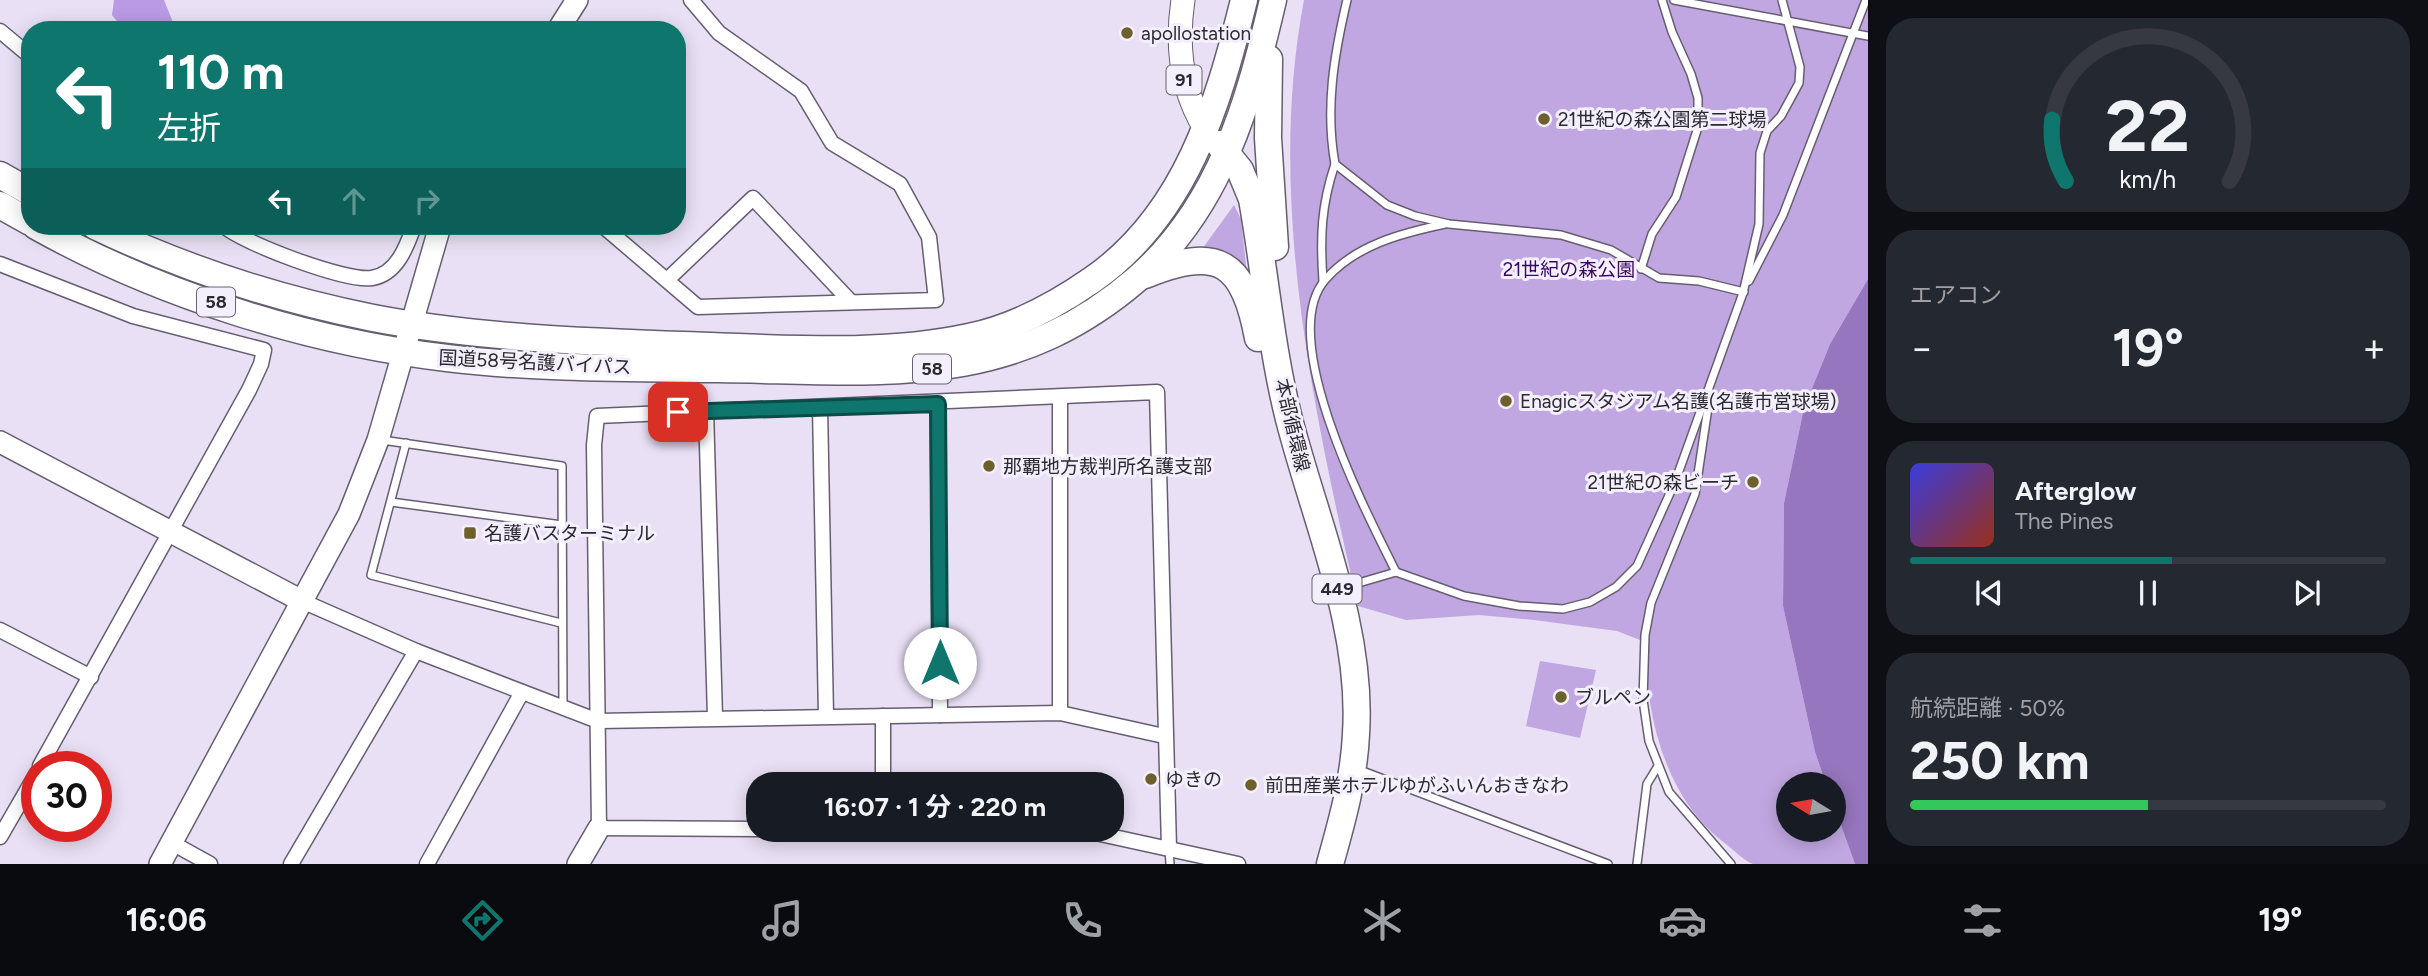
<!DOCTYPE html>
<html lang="ja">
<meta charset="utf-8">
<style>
body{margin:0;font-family:Figtree,"Noto Sans JP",sans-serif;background:#242831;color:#f1f3f6;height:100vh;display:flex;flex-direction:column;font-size:26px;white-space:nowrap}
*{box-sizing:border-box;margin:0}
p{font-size:23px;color:#9ea1a6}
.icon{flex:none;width:38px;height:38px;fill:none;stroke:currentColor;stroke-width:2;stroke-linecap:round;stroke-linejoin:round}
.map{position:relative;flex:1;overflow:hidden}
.drawer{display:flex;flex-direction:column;gap:18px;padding:18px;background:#0d0f14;width:560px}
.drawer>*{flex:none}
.hud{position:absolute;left:21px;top:21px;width:665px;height:214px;border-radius:28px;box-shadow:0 4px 18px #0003;background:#0f766e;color:#fff;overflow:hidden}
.needle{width:46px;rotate:281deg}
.buttons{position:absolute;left:1776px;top:772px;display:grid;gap:14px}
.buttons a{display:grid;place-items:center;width:70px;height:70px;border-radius:50%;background:#171b24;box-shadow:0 4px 18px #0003;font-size:35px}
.speed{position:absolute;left:21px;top:751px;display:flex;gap:14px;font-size:35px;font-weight:700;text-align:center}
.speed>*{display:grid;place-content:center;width:91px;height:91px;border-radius:50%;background:#171b24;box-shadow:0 4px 18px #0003;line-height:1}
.speed .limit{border:10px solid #d22;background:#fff;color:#111}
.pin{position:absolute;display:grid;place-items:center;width:60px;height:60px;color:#fff;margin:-30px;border-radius:14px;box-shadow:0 4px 10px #0006}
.me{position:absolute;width:77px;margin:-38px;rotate:0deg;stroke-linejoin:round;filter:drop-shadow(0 0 5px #0008)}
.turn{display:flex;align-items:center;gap:24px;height:147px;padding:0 21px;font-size:32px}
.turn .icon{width:91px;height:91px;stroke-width:2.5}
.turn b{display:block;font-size:49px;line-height:60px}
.lanes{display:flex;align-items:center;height:66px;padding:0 21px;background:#0003;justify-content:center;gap:35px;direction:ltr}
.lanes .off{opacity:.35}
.big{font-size:52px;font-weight:700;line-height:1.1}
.drawer .card{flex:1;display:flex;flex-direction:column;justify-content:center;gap:10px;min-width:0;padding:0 24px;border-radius:28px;background:#242831}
.drawer .dial{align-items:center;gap:0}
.dial svg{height:182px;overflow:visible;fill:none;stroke:#363941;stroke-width:7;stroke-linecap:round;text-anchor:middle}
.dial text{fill:#f1f3f6;stroke:none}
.song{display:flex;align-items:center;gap:21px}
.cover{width:84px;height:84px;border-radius:10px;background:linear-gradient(135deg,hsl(240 70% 55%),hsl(10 70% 35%))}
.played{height:7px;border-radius:4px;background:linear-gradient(90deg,#0f766e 55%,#363941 55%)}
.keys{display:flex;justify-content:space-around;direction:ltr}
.heat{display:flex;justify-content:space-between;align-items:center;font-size:38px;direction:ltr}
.charge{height:10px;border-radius:5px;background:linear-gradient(90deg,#34c759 50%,#363941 0)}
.trip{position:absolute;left:746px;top:772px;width:378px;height:70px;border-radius:28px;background:#171b24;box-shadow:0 4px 18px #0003;font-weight:700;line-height:70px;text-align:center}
.dock{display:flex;height:112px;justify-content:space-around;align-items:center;background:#090b0e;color:#9ea1a6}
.dock .icon{width:49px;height:49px}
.dock .selected{color:#0f766e}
.dock b{font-size:32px;color:#f1f3f6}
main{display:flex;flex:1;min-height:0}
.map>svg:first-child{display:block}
</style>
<main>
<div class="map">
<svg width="1868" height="864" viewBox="0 0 1868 864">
<rect width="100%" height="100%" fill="#e9e0f5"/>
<!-- green -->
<g fill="#c0a7e1">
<path d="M1304,0H1868V279L1830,344L1804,408L1784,503L1783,606L1815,752L1826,784H1788V830H1834V806L1855,864C1836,864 1766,864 1753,864C1744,861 1734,850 1727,845C1664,798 1646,716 1645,642L1617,631L1534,620L1479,615L1406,620L1358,606C1314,412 1266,199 1304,0Z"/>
<path d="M1234,205L1241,219L1247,275L1200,252Z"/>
<path d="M1540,661L1596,670L1580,738L1526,726Z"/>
</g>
<!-- forest -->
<path fill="#bb9ae5" d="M114,0H164L176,30H124L112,15Z"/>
<!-- water -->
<path fill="#9676be" d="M1868,279V864H1855L1834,806V784H1826L1815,752L1783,606L1784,503L1804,408L1830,344Z"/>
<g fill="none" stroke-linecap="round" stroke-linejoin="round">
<!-- lane casing -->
<g stroke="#665e70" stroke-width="10">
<g id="lane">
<path d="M1347,0C1334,55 1325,108 1335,164L1387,205L1415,216L1449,224L1561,235L1611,250L1659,278L1699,281L1744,292"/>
<path d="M1674,0L1868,36"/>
<path d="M1641,269L1652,234L1676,197L1698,127V98L1691,74L1672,32L1662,0"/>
<path d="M1323,281C1320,237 1321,206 1335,164"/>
<path d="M1749,281L1783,215L1866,0"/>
<path d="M1709,401L1695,494L1651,603L1645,635L1643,700L1649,741L1669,792L1731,864"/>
<path d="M382,440L562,466L563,707"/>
<path d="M406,443L371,575L561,623"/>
<path d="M391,502L562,525"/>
<path d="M1396,572C1367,514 1275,338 1325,280C1355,245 1402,233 1445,224"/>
<path d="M1345,587L1396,572L1464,596L1519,606L1563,609L1590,602L1616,587L1637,566L1675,482L1743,293L1759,224L1760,153L1767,131L1781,116L1799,83L1800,67L1782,0"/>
<path d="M1357,769L1608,864"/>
<path d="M1169,848L1170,864"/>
<path d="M1637,864L1647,784L1658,766"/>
</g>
</g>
<!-- street casing -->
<g stroke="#665e70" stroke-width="17">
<g id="street">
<path d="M0,31L30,56"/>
<path d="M224,226C243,243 346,282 372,278C397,274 407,246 414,226"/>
<path d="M603,226L698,307L936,300L929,237L900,184L832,143L801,91L719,33L691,0"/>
<path d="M0,264L133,316L264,350L261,364L249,390L40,766"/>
<path d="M667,280L753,198L851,302"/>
<path d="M1060,398V713"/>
<path d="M938,404L940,715"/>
<path d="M820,407L826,716"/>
<path d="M706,411L715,717"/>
<path d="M302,601L416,651L598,721L1060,713L1164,736"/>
<path d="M0,630L91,677"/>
<path d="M883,784V716"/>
<path d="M758,829L599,828L594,445L597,416L1157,392L1169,848"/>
<path d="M1082,830L1238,864"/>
<path d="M0,837L37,773"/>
<path d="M172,843L210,864"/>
<path d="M291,864L416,651"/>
<path d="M427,864L522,692"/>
</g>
</g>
<!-- secondary casing -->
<g stroke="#665e70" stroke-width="24">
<g id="secondary">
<path d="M558,30L577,0"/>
<path d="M0,442L302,601"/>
<path d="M160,864L349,514L378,440L440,226"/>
<path d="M578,864L599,828"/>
</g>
</g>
<!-- primary casing -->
<g stroke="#665e70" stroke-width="25">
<path id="primary" d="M1183,0C1176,46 1181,90 1206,130"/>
</g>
<!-- highway casing -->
<g stroke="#665e70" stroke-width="29">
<g id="highway">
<path d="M1269,59L1268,138L1275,247"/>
<path d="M1219,144L1240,170L1252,199C1265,272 1271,348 1289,419C1315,521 1363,627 1356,734C1354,779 1342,821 1330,864"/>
<path d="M0,175L30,192"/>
<path d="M0,205L30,222"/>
<path d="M36,226C157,294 309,342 447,358C537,369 628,368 719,369C877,371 1007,391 1137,279C1220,207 1249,103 1273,0"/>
<path d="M95,226C183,268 278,299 373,318C483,339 599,342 711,346C796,349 886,355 969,337C1013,328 1056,305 1092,280C1186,215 1218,105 1244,0"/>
<path d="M1145,275C1218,245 1244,261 1258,338"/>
</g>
</g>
<!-- lane -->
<use href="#lane" stroke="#fff" stroke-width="7"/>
<!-- street -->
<use href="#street" stroke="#fff" stroke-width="14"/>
<!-- secondary -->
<use href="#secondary" stroke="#fff" stroke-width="21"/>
<!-- primary -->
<use href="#primary" stroke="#fff" stroke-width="23"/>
<!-- highway -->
<use href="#highway" stroke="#fff" stroke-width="26"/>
</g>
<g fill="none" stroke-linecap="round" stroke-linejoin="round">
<!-- route casing -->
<g stroke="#0a4d48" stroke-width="18">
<path id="route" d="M678,412L938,404L940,663"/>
</g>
<!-- route -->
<use href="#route" stroke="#0f766e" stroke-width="12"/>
</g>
<!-- markers -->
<g fill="#6e602d" stroke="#f4effc" stroke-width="2.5">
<circle cx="1127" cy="33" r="7"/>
<circle cx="1544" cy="119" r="7"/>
<circle cx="1506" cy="401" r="7"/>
<circle cx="989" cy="466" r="7"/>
<circle cx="1753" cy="482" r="7"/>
<rect x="463" y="526" width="14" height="14" rx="3.5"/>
<circle cx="1561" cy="697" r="7"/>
<circle cx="1151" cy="779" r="7"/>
<circle cx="1251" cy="785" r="7"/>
</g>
<g text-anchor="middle" stroke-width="6" stroke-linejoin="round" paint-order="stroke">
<!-- shield labels -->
<g fill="#f4effc" stroke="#68646e" stroke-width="2">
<rect x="1166.5" y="65.5" width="35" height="29" rx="5"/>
<rect x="197" y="287.5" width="38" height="29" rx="5"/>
<rect x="913" y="354.5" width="38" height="29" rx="5"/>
<rect x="1312.5" y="574.5" width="49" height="29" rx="5"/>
</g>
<g font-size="18" font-weight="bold" fill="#2c2931">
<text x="1184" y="86">91</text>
<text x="216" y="308">58</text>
<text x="932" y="375">58</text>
<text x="1337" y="595">449</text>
</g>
<!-- poi labels -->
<g font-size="19" fill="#2c2931" stroke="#f4effc" text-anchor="start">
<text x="1141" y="40">apollostation</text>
<text x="1558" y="126">21世紀の森公園第二球場</text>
<text x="1520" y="408">Enagicスタジアム名護(名護市営球場)</text>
<text x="1003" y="473">那覇地方裁判所名護支部</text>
<text x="1739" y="489" text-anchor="end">21世紀の森ビーチ</text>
<text x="484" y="540">名護バスターミナル</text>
<text x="1575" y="704">ブルペン</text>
<text x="1165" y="786">ゆきの</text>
<text x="1265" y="792">前田産業ホテルゆがふいんおきなわ</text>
</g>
<!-- park labels -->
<g font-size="19" fill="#3b0661" stroke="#f4effc">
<text x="1569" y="276">21世紀の森公園</text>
</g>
<!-- street labels -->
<g font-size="19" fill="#2c2931" stroke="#f4effc">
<text transform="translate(535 362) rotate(3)" y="7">国道58号名護バイパス</text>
<text transform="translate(1293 425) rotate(77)" y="7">本部循環線</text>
</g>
</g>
</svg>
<div class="buttons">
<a><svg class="needle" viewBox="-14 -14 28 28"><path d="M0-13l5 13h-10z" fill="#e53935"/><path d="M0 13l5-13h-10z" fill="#9ea1a6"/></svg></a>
</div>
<div class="speed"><div class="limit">30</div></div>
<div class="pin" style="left:678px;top:412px;background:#d93025"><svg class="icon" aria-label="arrive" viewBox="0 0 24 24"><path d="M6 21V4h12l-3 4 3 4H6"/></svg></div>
<svg class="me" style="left:940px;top:663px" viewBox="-20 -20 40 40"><circle r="19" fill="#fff"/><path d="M0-13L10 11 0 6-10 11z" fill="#0f766e"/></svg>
<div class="trip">16:07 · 1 分 · 220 m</div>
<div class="hud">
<div class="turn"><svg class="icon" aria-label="left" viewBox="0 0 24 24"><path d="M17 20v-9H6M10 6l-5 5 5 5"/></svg><div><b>110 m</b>左折</div></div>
<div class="lanes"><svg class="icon" aria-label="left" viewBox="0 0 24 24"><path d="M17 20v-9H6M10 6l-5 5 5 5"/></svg><svg class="icon off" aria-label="ahead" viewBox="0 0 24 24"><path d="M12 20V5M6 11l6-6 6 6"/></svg><svg class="icon off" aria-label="right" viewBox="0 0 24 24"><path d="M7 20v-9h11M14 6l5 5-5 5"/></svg></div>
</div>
</div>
<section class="drawer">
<div class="card dial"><svg viewBox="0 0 100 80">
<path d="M14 69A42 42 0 1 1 86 69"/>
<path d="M14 69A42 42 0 0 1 8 42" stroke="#0f766e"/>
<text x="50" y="56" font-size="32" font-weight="700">22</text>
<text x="50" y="72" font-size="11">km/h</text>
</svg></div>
<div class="card"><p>エアコン</p>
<div class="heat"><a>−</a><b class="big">19°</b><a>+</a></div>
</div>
<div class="card">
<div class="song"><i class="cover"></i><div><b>Afterglow</b><p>The Pines</p></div></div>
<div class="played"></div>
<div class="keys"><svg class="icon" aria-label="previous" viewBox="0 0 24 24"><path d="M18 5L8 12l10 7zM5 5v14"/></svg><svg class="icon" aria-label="pause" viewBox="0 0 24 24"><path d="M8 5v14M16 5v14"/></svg><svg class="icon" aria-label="next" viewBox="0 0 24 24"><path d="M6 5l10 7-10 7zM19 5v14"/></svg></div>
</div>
<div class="card"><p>航続距離 · 50%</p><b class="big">250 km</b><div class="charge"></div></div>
</section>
</main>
<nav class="dock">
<b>16:06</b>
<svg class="icon selected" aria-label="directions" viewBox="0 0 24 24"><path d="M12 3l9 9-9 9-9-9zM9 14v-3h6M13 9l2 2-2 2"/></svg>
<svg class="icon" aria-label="music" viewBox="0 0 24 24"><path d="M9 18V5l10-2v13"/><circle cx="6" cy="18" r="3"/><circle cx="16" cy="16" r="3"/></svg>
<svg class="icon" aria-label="phone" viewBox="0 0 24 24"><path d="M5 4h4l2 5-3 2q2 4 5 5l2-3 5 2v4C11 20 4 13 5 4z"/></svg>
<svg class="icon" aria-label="climate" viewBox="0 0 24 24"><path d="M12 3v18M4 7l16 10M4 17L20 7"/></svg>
<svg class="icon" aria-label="car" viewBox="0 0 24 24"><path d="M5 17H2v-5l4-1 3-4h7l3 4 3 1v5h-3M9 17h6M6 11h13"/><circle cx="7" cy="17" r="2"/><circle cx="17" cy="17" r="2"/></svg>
<svg class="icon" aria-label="filters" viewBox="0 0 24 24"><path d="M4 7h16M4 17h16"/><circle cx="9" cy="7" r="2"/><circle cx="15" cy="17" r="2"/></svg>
<b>19°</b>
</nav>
